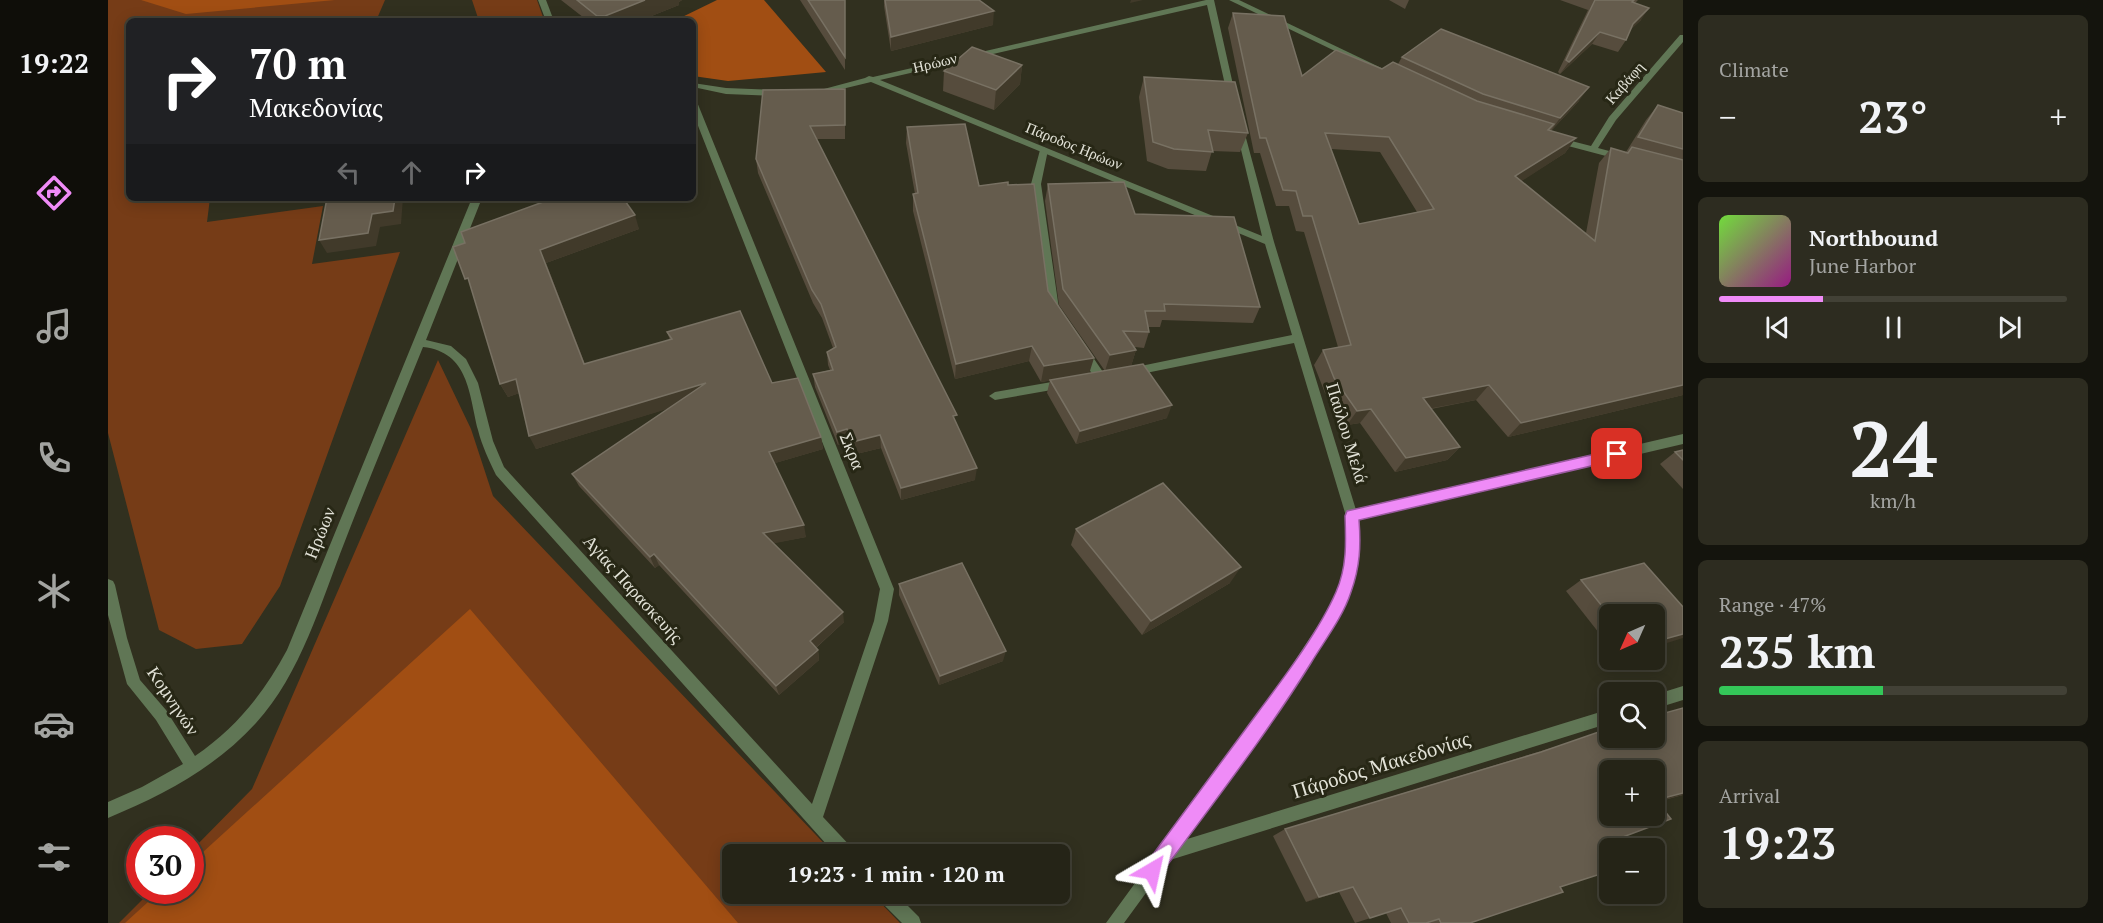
<!DOCTYPE html>
<meta charset="utf-8">
<style>
body{margin:0;font-family:"PT Serif",serif;background:#2d2c20;color:#f1f3f6;height:100vh;display:flex;flex-direction:column;font-size:22px;white-space:nowrap}
*{box-sizing:border-box;margin:0}
p{font-size:20px;color:#a3a4a1}
.icon{flex:none;width:33px;height:33px;fill:none;stroke:currentColor;stroke-width:2;stroke-linecap:round;stroke-linejoin:round}
.map{position:relative;flex:1;overflow:hidden}
.side{display:flex;flex-direction:column;gap:15px;padding:15px;background:#14140d;width:420px}
.side>*{flex:none}
.banner{position:absolute;left:18px;top:18px;width:570px;height:183px;border-radius:9px;box-shadow:0 3px 15px #0003,0 0 0 2px #424136;background:#202124;color:#fff;overflow:hidden}
.needle{width:39px;rotate:225deg}
.buttons{position:absolute;left:1491px;top:604px;display:grid;gap:12px}
.buttons a{display:grid;place-items:center;width:66px;height:66px;border-radius:9px;background:#252417;box-shadow:0 3px 15px #0003,0 0 0 2px #424136;font-size:30px}
.speed{position:absolute;left:18px;top:826px;display:flex;gap:12px;font-size:30px;font-weight:700;text-align:center}
.speed>*{display:grid;place-content:center;width:78px;height:78px;border-radius:50%;background:#252417;box-shadow:0 3px 15px #0003,0 0 0 2px #424136;line-height:1}
.speed .limit{border:9px solid #d22;background:#fff;color:#111}
.pin{position:absolute;display:grid;place-items:center;width:51px;height:51px;color:#fff;margin:-26px;border-radius:12px;box-shadow:0 3px 9px #0006}
.me{position:absolute;width:66px;margin:-33px;rotate:36deg;stroke-linejoin:round;filter:drop-shadow(0 0 4px #0008)}
.turn{display:flex;align-items:center;gap:21px;height:126px;padding:0 24px;font-size:27px}
.turn .icon{width:78px;height:78px;stroke-width:2.5}
.turn b{display:block;font-size:42px;line-height:51px}
.lanes{display:flex;align-items:center;height:57px;padding:0 24px;background:#0003;justify-content:center;gap:30px;direction:ltr}
.lanes .off{opacity:.35}
.big{font-size:45px;font-weight:700;line-height:1.1}
.side .widget{flex:1;display:flex;flex-direction:column;justify-content:center;gap:9px;min-width:0;padding:0 21px;border-radius:9px;background:#2d2c20}
.side .dial{align-items:center;gap:0}
.dial b{font-size:78px;line-height:1}
.song{display:flex;align-items:center;gap:18px}
.cover{width:72px;height:72px;border-radius:9px;background:linear-gradient(135deg,hsl(100 70% 55%),hsl(310 70% 35%))}
.played{height:6px;border-radius:3px;background:linear-gradient(90deg,#ef8bf7 30%,#424136 30%)}
.keys{display:flex;justify-content:space-around;direction:ltr}
.heat{display:flex;justify-content:space-between;align-items:center;font-size:33px;direction:ltr}
.charge{height:9px;border-radius:4px;background:linear-gradient(90deg,#34c759 47%,#424136 0)}
.trip{position:absolute;left:614px;top:844px;width:348px;height:60px;border-radius:9px;background:#252417;box-shadow:0 3px 15px #0003,0 0 0 2px #424136;font-weight:700;line-height:60px;text-align:center}
main{display:flex;flex:1;min-height:0}
.menu{display:flex;flex-direction:column;width:108px;justify-content:space-around;align-items:center;background:#0f0e09;color:#a3a4a1}
.menu .icon{width:42px;height:42px}
.menu .active{color:#ef8bf7}
.menu b{font-size:27px;color:#f1f3f6}
.map>svg:first-child{display:block}
</style>
<main>
<nav class="menu">
<b>19:22</b>
<svg class="icon active" aria-label="directions" viewBox="0 0 24 24"><path d="M12 3l9 9-9 9-9-9zM9 14v-3h6M13 9l2 2-2 2"/></svg>
<svg class="icon" aria-label="music" viewBox="0 0 24 24"><path d="M9 18V5l10-2v13"/><circle cx="6" cy="18" r="3"/><circle cx="16" cy="16" r="3"/></svg>
<svg class="icon" aria-label="phone" viewBox="0 0 24 24"><path d="M5 4h4l2 5-3 2q2 4 5 5l2-3 5 2v4C11 20 4 13 5 4z"/></svg>
<svg class="icon" aria-label="climate" viewBox="0 0 24 24"><path d="M12 3v18M4 7l16 10M4 17L20 7"/></svg>
<svg class="icon" aria-label="car" viewBox="0 0 24 24"><path d="M5 17H2v-5l4-1 3-4h7l3 4 3 1v5h-3M9 17h6M6 11h13"/><circle cx="7" cy="17" r="2"/><circle cx="17" cy="17" r="2"/></svg>
<svg class="icon" aria-label="filters" viewBox="0 0 24 24"><path d="M4 7h16M4 17h16"/><circle cx="9" cy="7" r="2"/><circle cx="15" cy="17" r="2"/></svg>
</nav>
<div class="map">
<svg width="1575" height="923" viewBox="0 0 1575 923">
<rect width="100%" height="100%" fill="#31301f"/>
<!-- green -->
<g fill="#763c17">
<path d="M0,0H277L268,21H21V198H102L99,222L215,206L204,264L292,252L172,586L134,644L88,649L51,630L0,433Z"/>
<path d="M364,0H429L435,17L405,21H371Z"/>
<path d="M330,360L363,429L385,496L727,855H624V894H764L792,923H11L43,891H82L83,851L144,789Z"/>
</g>
<!-- forest -->
<g fill="#a14e13">
<path d="M33,0H227L78,14Z"/>
<path d="M609,0H656L718,72L620,81L585,76V21H566Z"/>
<path d="M362,609L630,923H17L52,891H82L83,863Z"/>
</g>
<g fill="none" stroke-linecap="round" stroke-linejoin="round">
<!-- service -->
<g fill="#607655" fill-rule="evenodd">
<path d="M936,147L940,150L933,184L951,309L946,313L941,309L923,184L932,150Z"/>
<path d="M976,349L980,350L997,375L999,378L997,381H989L972,356L971,353Z"/>
</g>
<!-- minor -->
<g fill="#607655" fill-rule="evenodd">
<path d="M430,0H438L446,21H438Z"/>
<path d="M1098,0H1106L1128,98L1127,100L1120,98L1099,5L772,80L1154,236L1128,129L1135,127L1166,242L1248,510L1575,434V444L1250,520L1252,552L1248,574L1242,594L1225,626L1177,701L1076,840L1502,709V723L1062,860L1016,923H998L1167,691L1215,618L1229,592L1240,552L1238,516L1186,343L1023,376L1017,372L1023,368L1184,335L1157,244L763,82L705,96L701,93L757,78L761,76L765,77Z"/>
<path d="M1121,0H1131L1286,74L1279,76Z"/>
<path d="M1572,35H1575V42L1508,120L1490,148L1516,155V159L1513,160L1445,142L1444,140L1448,137L1483,146L1501,117Z"/>
<path d="M585,83L618,88L670,90L674,93L670,96L618,94L585,87Z"/>
<path d="M585,99L589,102L786,589L780,621L715,817L745,849L747,855H728L388,475C381,460 374,446 370,430C361,394 361,352 315,347C289,412 262,476 237,541C213,602 193,674 148,723C107,768 55,795 0,818V802L34,787L75,764L48,720L19,684L0,615V579L5,581L7,585L19,638L32,680L58,710L87,756C128,728 156,693 179,650L364,198H374L318,340L343,346L358,359L370,383L385,441L396,467L704,804L766,621L772,589L585,113Z"/>
<path d="M955,380L961,384L955,388L887,400L881,396L887,392Z"/>
<path d="M1575,686V700L1546,709V695Z"/>
<path d="M769,894H788L811,917L813,923H794L771,900Z"/>
</g>
</g>
<!-- wall -->
<g fill="#564c3d" fill-rule="evenodd">
<path d="M453,0H574L571,2V5L531,21H480Z"/>
<path d="M692,0H737V70Z"/>
<path d="M776,0H871L885,25L783,51L776,6Z"/>
<path d="M1281,0H1301L1297,9Z"/>
<path d="M1452,0H1530L1527,3L1533,20L1522,30L1518,40L1510,52L1484,44L1452,74L1450,72L1480,10Z"/>
<path d="M1125,13L1194,76L1274,69L1290,64L1294,57L1471,101L1443,131L1468,138L1457,153L1413,181L1478,233L1491,163L1503,148L1518,152L1538,120L1550,105L1575,113V395L1400,437L1368,400L1323,409L1352,447L1339,460L1287,472L1252,423L1239,425L1217,393L1206,365L1215,350L1230,347L1196,232L1188,231L1181,206H1168L1152,153H1146L1120,28ZM1223,149L1272,152L1309,212L1251,224Z"/>
<path d="M914,65L912,84L886,110L835,91L836,71Z"/>
<path d="M1036,77L1140,133L1132,152L1104,151L1098,171L1060,169L1039,161L1031,97Z"/>
<path d="M737,89V139H709L848,423L867,480L793,500L773,448L744,455L740,442L730,445L707,387L705,374L722,370L720,365L719,352L725,348L714,318L705,303L650,173L648,159Z"/>
<path d="M799,127L871,186L940,291L981,373L997,371L951,305L937,201L940,184L1027,214L1152,307L1145,323L1054,320L1052,327H1040L1041,332L1036,348L1027,347L1028,350L1023,366L1059,418L968,444L939,393L942,380L952,379L933,382L921,361L847,379L805,211V194H807L798,143Z"/>
<path d="M430,198H515L531,229L438,263L477,364L562,340L559,332L664,383L713,437L715,449L667,463L698,537L665,543L736,622L708,648L710,650L711,660L671,695L551,565L547,568L471,486L464,474L561,408L428,449L411,393L400,397L392,384L357,243L433,203Z"/>
<path d="M1575,450V489L1552,464L1567,452Z"/>
<path d="M968,529L1122,583L1034,635L963,545Z"/>
<path d="M1473,580L1502,615V647L1458,591Z"/>
<path d="M791,584L895,661L831,685L791,595Z"/>
<path d="M1575,708V795L1549,802L1499,843L1452,887L1362,923H1283L1278,913L1247,923L1231,892L1198,902L1165,836L1177,829Z"/>
</g>
<!-- shaded-wall -->
<g fill="#413a2a">
<path d="M537,0H574L571,2V5L531,21H499L497,16Z"/>
<path d="M1023,0H1035L1022,3Z"/>
<path d="M1541,8L1533,20L1516,36L1525,24Z"/>
<path d="M886,11L885,25L783,51V37Z"/>
<path d="M1492,32L1484,44L1452,74L1461,62Z"/>
<path d="M914,65L912,84L886,110L888,90Z"/>
<path d="M1481,87L1471,101L1442,132L1452,118Z"/>
<path d="M1468,138L1457,153L1397,192L1407,176Z"/>
<path d="M287,198H295L293,224L272,227L268,246L219,253L211,240Z"/>
<path d="M527,215L531,229L438,263L482,377L432,250Z"/>
<path d="M924,346L921,361L847,379L848,364Z"/>
<path d="M1028,350L1023,366L997,371L1002,355Z"/>
<path d="M986,358L981,374L933,382L936,366Z"/>
<path d="M408,379L415,392L400,397L392,384Z"/>
<path d="M598,383L602,396L428,449L421,436Z"/>
<path d="M1381,385L1368,400L1303,412L1315,398Z"/>
<path d="M1575,385V395L1400,437L1413,423Z"/>
<path d="M1064,405L1059,418L968,444L972,431Z"/>
<path d="M1263,409L1252,423L1239,425L1249,411Z"/>
<path d="M739,429L740,442L730,445L729,432Z"/>
<path d="M772,435L773,448L744,455V442Z"/>
<path d="M713,437L715,449L664,464L661,452Z"/>
<path d="M1352,447L1339,460L1287,472L1298,458Z"/>
<path d="M869,468L867,480L793,500V488Z"/>
<path d="M696,525L698,537L658,545L655,533Z"/>
<path d="M546,554L551,565L547,568L542,557Z"/>
<path d="M1133,567L1122,583L1034,635L1043,621Z"/>
<path d="M735,612L736,622L704,651L702,641Z"/>
<path d="M1575,634V638L1546,647V642Z"/>
<path d="M710,650L711,660L671,695L668,686Z"/>
<path d="M898,651L895,661L831,685L832,676Z"/>
<path d="M1575,793V795L1546,802V801Z"/>
<path d="M1245,887L1231,892L1198,902L1211,897Z"/>
</g>
<!-- building -->
<g fill="#655c4d" stroke="#787163" stroke-width="1.5" fill-rule="evenodd">
<path d="M469,0H537L497,16H489Z"/>
<path d="M700,0H737V57Z"/>
<path d="M777,0H871L886,11L783,37Z"/>
<path d="M1487,0H1526L1524,2L1541,8L1525,24L1518,40L1492,32L1461,62L1458,60Z"/>
<path d="M1125,13L1176,16L1194,76L1228,50L1274,69L1285,62L1369,101L1446,124L1440,130L1468,138L1407,176L1487,241L1503,148L1520,153L1524,147L1575,160V385L1413,423L1381,385L1315,398L1352,447L1298,458L1263,409L1249,411L1226,378L1215,350L1243,345L1204,216H1195L1188,191L1175,190L1158,138H1152ZM1217,133L1281,137L1326,209L1251,224Z"/>
<path d="M1333,29L1481,87L1452,118L1375,94L1294,57Z"/>
<path d="M864,47L914,65L888,90L836,71Z"/>
<path d="M1036,77L1127,82L1140,133L1100,130L1105,152L1066,149L1045,142Z"/>
<path d="M737,89V125L702,126L849,415L845,416L869,468L793,488L772,435L744,442L739,429L729,432L705,374L725,370L719,352L728,347L713,304L704,290L648,159L655,90Z"/>
<path d="M1550,105L1575,113V149L1530,137Z"/>
<path d="M857,124L871,186L900,182V185L926,184L940,291L986,358L936,366L924,346L848,364L805,194L810,193L799,127Z"/>
<path d="M1016,182L1027,214L1126,217L1152,307L1056,304L1057,311H1037L1041,332L1015,331L1028,350L1002,355L955,289L940,184Z"/>
<path d="M219,198H287L285,211L264,214L260,233L211,240Z"/>
<path d="M433,198H515L527,215L432,250L476,364L564,339L559,332L632,311L664,383L690,378L713,437L661,452L696,525L655,533L735,612L702,641L710,650L668,686L546,554L542,557L464,474L598,383L421,436L408,379L392,384L360,278L357,279L345,247L357,243L353,232L435,202Z"/>
<path d="M1035,364L1064,405L972,431L942,380Z"/>
<path d="M1575,450V460L1567,452Z"/>
<path d="M1055,483L1133,567L1043,621L968,529Z"/>
<path d="M854,563L898,651L832,676L791,584Z"/>
<path d="M1536,563L1575,607V634L1546,642V615L1502,616L1473,580Z"/>
<path d="M1575,708V793L1548,800L1563,819L1499,843L1502,849V871L1452,887L1455,892L1362,923H1333L1331,919L1318,923H1301L1293,908L1262,918L1245,887L1211,897L1177,829L1433,752L1502,728V738H1546V716ZM1502,771H1546V816H1502Z"/>
</g>
<!-- route -->
<path fill="#ef8bf7" stroke="#9b5aa1" stroke-width="1.5" d="M1509,449L1515,454L1509,460L1251,520C1253,546 1252,567 1243,592C1235,617 1217,640 1203,663C1157,737 1102,807 1050,878L1044,880L1037,878L1035,871L1037,865C1075,813 1113,762 1151,711C1177,676 1211,631 1228,592C1239,567 1238,542 1237,516L1239,511Z"/>
<g text-anchor="middle" stroke-width="6" stroke-linejoin="round" paint-order="stroke">
<!-- far-street labels -->
<g font-size="15" fill="#e2e2d7" stroke="#272715">
<text transform="translate(827 63) rotate(-13)" y="5">Ηρώων</text>
<text transform="translate(1517 83) rotate(-49)" y="5">Καβάφη</text>
<text transform="translate(966 146) rotate(22)" y="5">Πάροδος Ηρώων</text>
</g>
<!-- street labels -->
<g font-size="18" fill="#e2e2d7" stroke="#272715">
<text transform="translate(1239 433) rotate(73)" y="6">Παύλου Μελά</text>
<text transform="translate(744 451) rotate(68)" y="6">Σκρα</text>
<text transform="translate(212 533) rotate(-68)" y="6">Ηρώων</text>
<text transform="translate(525 589) rotate(48)" y="6">Αγίας Παρασκευής</text>
<text transform="translate(65 701) rotate(56)" y="6">Κομνηνών</text>
</g>
<!-- near-street labels -->
<g font-size="21" fill="#e2e2d7" stroke="#272715">
<text transform="translate(1273 765) rotate(-17)" y="7">Πάροδος Μακεδονίας</text>
</g>
</g>
</svg>
<div class="buttons">
<a><svg class="needle" viewBox="-14 -14 28 28"><path d="M0-13l5 13h-10z" fill="#e53935"/><path d="M0 13l5-13h-10z" fill="#a3a4a1"/></svg></a>
<a><svg class="icon" aria-label="search" viewBox="0 0 24 24"><circle cx="10" cy="10" r="6"/><path d="M15 15l6 6"/></svg></a>
<a>+</a>
<a>−</a>
</div>
<div class="speed"><div class="limit">30</div></div>
<div class="pin" style="left:1509px;top:454px;background:#d93025"><svg class="icon" aria-label="arrive" viewBox="0 0 24 24"><path d="M6 21V4h12l-3 4 3 4H6"/></svg></div>
<svg class="me" style="left:1044px;top:871px" viewBox="-20 -20 40 40"><path d="M0-17L14 15 0 8-14 15z" fill="#ef8bf7" stroke="#fff" stroke-width="4"/></svg>
<div class="trip">19:23 · 1 min · 120 m</div>
<div class="banner">
<div class="turn"><svg class="icon" aria-label="right" viewBox="0 0 24 24"><path d="M7 20v-9h11M14 6l5 5-5 5"/></svg><div><b>70 m</b>Μακεδονίας</div></div>
<div class="lanes"><svg class="icon off" aria-label="left" viewBox="0 0 24 24"><path d="M17 20v-9H6M10 6l-5 5 5 5"/></svg><svg class="icon off" aria-label="ahead" viewBox="0 0 24 24"><path d="M12 20V5M6 11l6-6 6 6"/></svg><svg class="icon" aria-label="right" viewBox="0 0 24 24"><path d="M7 20v-9h11M14 6l5 5-5 5"/></svg></div>
</div>
</div>
<section class="side">
<div class="widget"><p>Climate</p>
<div class="heat"><a>−</a><b class="big">23°</b><a>+</a></div>
</div>
<div class="widget">
<div class="song"><i class="cover"></i><div><b>Northbound</b><p>June Harbor</p></div></div>
<div class="played"></div>
<div class="keys"><svg class="icon" aria-label="previous" viewBox="0 0 24 24"><path d="M18 5L8 12l10 7zM5 5v14"/></svg><svg class="icon" aria-label="pause" viewBox="0 0 24 24"><path d="M8 5v14M16 5v14"/></svg><svg class="icon" aria-label="next" viewBox="0 0 24 24"><path d="M6 5l10 7-10 7zM19 5v14"/></svg></div>
</div>
<div class="widget dial"><b>24</b><p>km/h</p></div>
<div class="widget"><p>Range · 47%</p><b class="big">235 km</b><div class="charge"></div></div>
<div class="widget"><p>Arrival</p><b class="big">19:23</b></div>
</section>
</main>
